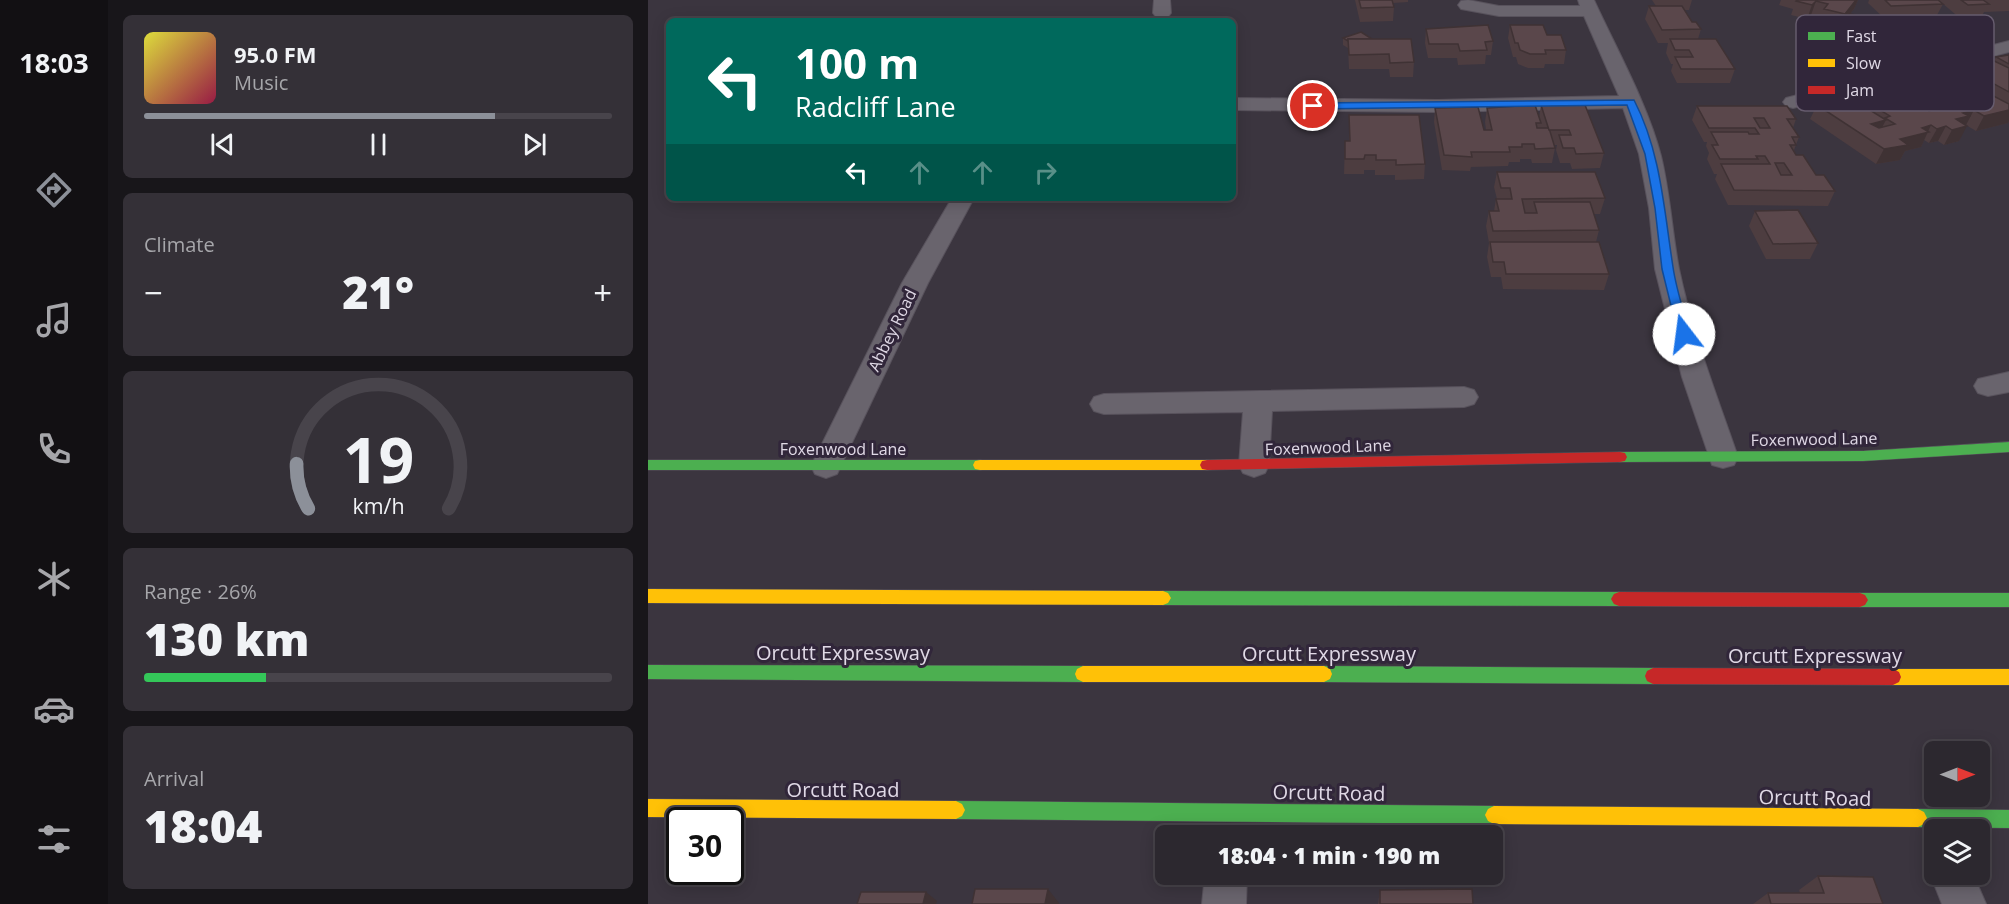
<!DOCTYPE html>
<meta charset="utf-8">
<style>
body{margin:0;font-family:"Open Sans",sans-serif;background:#343037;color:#f1f3f6;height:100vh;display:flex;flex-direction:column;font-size:22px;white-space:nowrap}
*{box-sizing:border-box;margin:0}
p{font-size:20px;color:#a6a6aa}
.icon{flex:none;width:33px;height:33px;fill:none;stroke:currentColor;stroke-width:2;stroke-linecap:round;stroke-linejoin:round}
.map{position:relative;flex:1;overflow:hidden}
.sheet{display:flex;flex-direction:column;gap:15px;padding:15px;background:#18161a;width:540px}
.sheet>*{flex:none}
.banner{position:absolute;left:18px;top:18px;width:570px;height:183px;border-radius:9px;box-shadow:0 3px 15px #0003,0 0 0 2px #48444b;background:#00695c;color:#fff;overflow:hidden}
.needle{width:39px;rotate:90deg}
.tools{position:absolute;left:1276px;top:741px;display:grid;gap:12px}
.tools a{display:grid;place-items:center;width:66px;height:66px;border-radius:9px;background:#2c282f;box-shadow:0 3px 15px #0003,0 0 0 2px #48444b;font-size:30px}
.speed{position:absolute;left:18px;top:807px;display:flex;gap:12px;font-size:30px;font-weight:700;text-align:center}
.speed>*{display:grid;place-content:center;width:78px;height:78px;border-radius:50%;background:#2c282f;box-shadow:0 3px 15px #0003,0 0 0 2px #48444b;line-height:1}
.speed .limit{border:3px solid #111;border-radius:9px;background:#fff;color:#111}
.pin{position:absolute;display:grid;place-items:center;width:51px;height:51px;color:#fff;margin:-26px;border:3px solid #fff;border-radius:50%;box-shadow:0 2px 6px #0007}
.me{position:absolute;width:66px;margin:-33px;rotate:345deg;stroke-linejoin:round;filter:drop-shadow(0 0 4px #0008)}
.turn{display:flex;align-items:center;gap:21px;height:126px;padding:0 30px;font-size:27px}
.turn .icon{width:78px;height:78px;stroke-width:2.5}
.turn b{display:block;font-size:42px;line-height:51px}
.lanes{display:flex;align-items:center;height:57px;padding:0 30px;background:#0003;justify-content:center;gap:30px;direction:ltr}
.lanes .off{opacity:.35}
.big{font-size:45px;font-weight:800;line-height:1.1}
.sheet .widget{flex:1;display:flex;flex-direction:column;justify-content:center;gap:9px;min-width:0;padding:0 21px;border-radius:9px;background:#343037}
.sheet .dial{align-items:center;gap:0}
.dial svg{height:156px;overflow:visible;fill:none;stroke:#48444b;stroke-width:7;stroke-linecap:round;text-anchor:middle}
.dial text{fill:#f1f3f6;stroke:none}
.song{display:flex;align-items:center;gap:18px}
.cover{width:72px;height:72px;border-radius:9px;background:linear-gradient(135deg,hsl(60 70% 55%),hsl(340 70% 35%))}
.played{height:6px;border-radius:3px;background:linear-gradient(90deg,#8c9099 75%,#48444b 75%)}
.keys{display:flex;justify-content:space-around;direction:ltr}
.heat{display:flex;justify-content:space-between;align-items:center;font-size:33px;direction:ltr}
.charge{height:9px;border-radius:4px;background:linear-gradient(90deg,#34c759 26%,#48444b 0)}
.trip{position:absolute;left:507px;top:825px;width:348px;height:60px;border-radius:9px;background:#2c282f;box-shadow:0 3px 15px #0003,0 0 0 2px #48444b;font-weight:800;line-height:60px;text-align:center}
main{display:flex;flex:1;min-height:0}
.dock{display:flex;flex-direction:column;width:108px;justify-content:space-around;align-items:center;background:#121013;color:#a6a6aa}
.dock .icon{width:42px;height:42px}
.dock .current{color:#8c9099}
.dock b{font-size:27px;color:#f1f3f6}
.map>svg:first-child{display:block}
</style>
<main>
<nav class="dock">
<b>18:03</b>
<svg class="icon current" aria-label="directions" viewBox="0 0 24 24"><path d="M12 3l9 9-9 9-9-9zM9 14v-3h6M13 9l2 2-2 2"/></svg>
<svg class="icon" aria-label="music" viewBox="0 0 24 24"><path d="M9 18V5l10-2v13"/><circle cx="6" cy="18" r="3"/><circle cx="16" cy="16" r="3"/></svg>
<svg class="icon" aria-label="phone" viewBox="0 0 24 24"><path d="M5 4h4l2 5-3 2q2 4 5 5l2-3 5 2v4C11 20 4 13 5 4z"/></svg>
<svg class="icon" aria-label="climate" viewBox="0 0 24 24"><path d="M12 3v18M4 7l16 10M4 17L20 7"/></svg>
<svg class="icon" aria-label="car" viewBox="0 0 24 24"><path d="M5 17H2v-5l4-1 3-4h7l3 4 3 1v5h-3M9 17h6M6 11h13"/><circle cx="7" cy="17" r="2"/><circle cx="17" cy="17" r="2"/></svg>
<svg class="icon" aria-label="filters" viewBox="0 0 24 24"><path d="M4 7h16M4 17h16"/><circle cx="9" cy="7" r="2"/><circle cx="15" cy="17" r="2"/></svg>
</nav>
<section class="sheet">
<div class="widget">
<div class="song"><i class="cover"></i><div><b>95.0 FM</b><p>Music</p></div></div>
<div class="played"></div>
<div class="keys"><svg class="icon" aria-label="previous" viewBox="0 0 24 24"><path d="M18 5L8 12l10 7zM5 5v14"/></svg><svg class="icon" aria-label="pause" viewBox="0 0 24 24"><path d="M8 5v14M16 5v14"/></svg><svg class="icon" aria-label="next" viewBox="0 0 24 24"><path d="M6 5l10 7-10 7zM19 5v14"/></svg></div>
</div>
<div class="widget"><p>Climate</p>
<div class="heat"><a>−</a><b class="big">21°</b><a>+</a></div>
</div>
<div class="widget dial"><svg viewBox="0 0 100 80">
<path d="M14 69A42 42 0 1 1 86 69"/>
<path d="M14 69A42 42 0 0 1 8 46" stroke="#8c9099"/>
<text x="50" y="56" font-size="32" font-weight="700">19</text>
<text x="50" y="72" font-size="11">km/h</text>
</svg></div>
<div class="widget"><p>Range · 26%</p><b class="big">130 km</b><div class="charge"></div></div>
<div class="widget"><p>Arrival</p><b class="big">18:04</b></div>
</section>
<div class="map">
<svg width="1361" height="904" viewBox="0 0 1361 904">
<rect width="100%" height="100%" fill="#3b353f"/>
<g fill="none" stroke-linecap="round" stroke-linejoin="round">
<!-- street casing -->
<g stroke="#58525c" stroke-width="2">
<g id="street">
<path d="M506,0H522L523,13L520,17H508L505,13Z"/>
<path d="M820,0L851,6H932L930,0H946C968,48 1000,105 1013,156C1022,193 1024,231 1031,269C1044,332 1069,396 1090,457L1086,465L1075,468L1064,465L1034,377L1007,269L1001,208L991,154L975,108L790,112L585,110V98L790,100L971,96L936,16H851L813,9L810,5L813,1Z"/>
<path d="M1361,41V52L1145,108L1138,106L1135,102L1138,98Z"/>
<path d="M304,198H326L280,283L189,474L178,478L167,474L163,466L254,283Z"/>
<path d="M1361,372V392L1340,396L1330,393L1326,386L1330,379Z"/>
<path d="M816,387L826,390L830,397L826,404L816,407L624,411L621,465L617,473L606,477L595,473L591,465L595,412L456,414L446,411L442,404L446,397L456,394Z"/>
<path d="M1287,862V874H1325L1338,904H1294L1282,874Z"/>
<path d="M557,874H599L598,904H554Z"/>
</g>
</g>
<!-- fast casing -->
<g stroke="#58525c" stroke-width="1">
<g id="fast">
<path d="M1361,442V452L1215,461L972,462L967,461L965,457L967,453L972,452L1215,451Z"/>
<path d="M0,460H332L337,461L339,465L337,469L332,470H0Z"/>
<path d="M515,591L971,592L976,594L979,599L976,604L971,606L515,605L510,603L507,598L510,593Z"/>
<path d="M1212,593H1361V607H1212L1207,605L1204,600L1207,595Z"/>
<path d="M0,665L435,666L441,669L443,674L441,679L435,682L0,679Z"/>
<path d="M676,666L1005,668L1011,671L1013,676L1011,681L1005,684L676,682L670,679L668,674L670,669Z"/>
<path d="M308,801L846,806L852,809L855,815L852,821L846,824L308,819L302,816L299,810L302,804Z"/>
<path d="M1270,809L1361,810V828L1270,827L1264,824L1261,818L1264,812Z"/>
</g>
</g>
<!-- slow casing -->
<g stroke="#58525c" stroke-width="1">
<g id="slow">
<path d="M332,460H559L564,461L566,465L564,469L559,470H332L327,469L325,465L327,461Z"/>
<path d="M0,589L515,591L520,593L523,598L520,603L515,605L0,603Z"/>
<path d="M435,666H676L682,669L684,674L682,679L676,682H435L429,679L427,674L429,669Z"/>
<path d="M1245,669H1361V685H1245L1239,682L1237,677L1239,672Z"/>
<path d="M0,799L308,801L314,804L317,810L314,816L308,819L0,817Z"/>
<path d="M846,806L1270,809L1276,812L1279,818L1276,824L1270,827L846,824L840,821L837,815L840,809Z"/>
</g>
</g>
<!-- jam casing -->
<g stroke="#58525c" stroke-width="1">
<g id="jam">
<path d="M972,452L977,453L979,457L977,461L972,462L559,470L554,469L552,465L554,461L559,460Z"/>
<path d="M971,592L1212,593L1217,595L1220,600L1217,605L1212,607L971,606L966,604L963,599L966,594Z"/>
<path d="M1005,668L1245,669L1251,672L1253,677L1251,682L1245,685L1005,684L999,681L997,676L999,671Z"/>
</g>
</g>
<!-- street -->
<use href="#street" fill="#69646d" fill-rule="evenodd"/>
<!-- fast -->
<use href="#fast" fill="#4caf50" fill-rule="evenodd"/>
<!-- slow -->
<use href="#slow" fill="#ffc107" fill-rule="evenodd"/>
<!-- jam -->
<use href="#jam" fill="#c62828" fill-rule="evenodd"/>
</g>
<!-- wall -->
<g fill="#4d3d40">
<path d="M707,0H760V2L745,3L746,7L745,21L712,22Z"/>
<path d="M1004,0H1044L1041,10H1036L1044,22L1053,29L1050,39L1087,69L1082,83H1029L1023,71L1025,64H1023L1018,53L1020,43H1010L997,19L1001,6H1008Z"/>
<path d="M1133,0H1210L1206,9L1191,27L1171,22L1173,17L1163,15L1159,19L1143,15L1145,9L1131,5Z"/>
<path d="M1221,0H1361V11L1336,12L1333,18L1313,19L1294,3L1295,4L1288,17L1237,19L1220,3Z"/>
<path d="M1198,21L1213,24L1208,31L1195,28Z"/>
<path d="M862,25L918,50L916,64H897L896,68H880L870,64L868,57H865L860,38Z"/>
<path d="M778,29L845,41L843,55H838L837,64L810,65L809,58H780L777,43Z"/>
<path d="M695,38L724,39L766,62L765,77H742L741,69H701L700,48L695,45Z"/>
<path d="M1361,55V121L1360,123L1328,131L1318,125L1311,141L1296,145L1290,141L1281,143L1276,140L1273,147L1257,151L1252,160L1228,164L1162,119L1169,105L1207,101L1209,96L1245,91L1249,82L1274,80L1276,74L1307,76L1313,66L1346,61L1348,57Z"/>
<path d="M893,105L956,153L952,168L924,169L922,163H912L908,150L909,145H906L907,148L904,163H884L883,159H872V162H861L860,166L823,167L822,171L794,170L786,122L787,108L836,130H838L837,122L839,108L891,118Z"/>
<path d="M1049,106L1148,119L1145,128L1151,137L1146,150L1148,155L1168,175L1187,191L1180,206L1080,205L1067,179L1069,174H1066L1059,159L1061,153L1058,146L1059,142H1056L1044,120Z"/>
<path d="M701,115L777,164L776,179L747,180V175H727V170H716V174H696L697,141H701Z"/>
<path d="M849,172L957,198L952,214H946L951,230L948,242L961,274L956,290L855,289L853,277H843L839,257L841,243L838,226L841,211H846L848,199H849L846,187Z"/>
<path d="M1107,211L1170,243L1162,259H1118L1101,226Z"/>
<path d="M1170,876L1235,904H1105L1120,893H1152L1151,890Z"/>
<path d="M732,890L825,904H730Z"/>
</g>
<!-- shaded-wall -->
<g fill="#3f3234">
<path d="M1208,0H1210L1206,9L1191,27L1197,14Z"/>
<path d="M1168,1L1163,15L1159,19L1164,5Z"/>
<path d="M1326,110L1318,125L1319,126L1311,141L1296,145L1304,130L1308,119L1315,113Z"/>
<path d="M1361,110V121L1360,123L1328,131L1336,116Z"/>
<path d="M1238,120L1230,135L1223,124Z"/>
<path d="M1283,125L1273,147L1257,151L1252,160L1228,164L1236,149L1252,139L1274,128Z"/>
<path d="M1298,126L1290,141L1281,143L1289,129Z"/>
<path d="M400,889L411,903V904H397Z"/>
<path d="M278,892L289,901L288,904H275Z"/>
</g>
<!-- building -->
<g fill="#5a474b" stroke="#3f3234" stroke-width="1.5" fill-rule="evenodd">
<path d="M711,0H744L746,7L713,8Z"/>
<path d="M1149,0H1208L1197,14L1176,9L1180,4L1168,1L1164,5L1148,1Z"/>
<path d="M1237,0H1290L1295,4L1243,6Z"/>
<path d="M1313,0H1335L1341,4L1320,5Z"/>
<path d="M1001,6H1034L1044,22H1048L1053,29L1014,30Z"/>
<path d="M1202,14L1216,17L1211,24L1198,21Z"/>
<path d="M840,25L845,41L837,42L839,50L812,51L810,44H781L778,29Z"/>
<path d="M862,25H895L899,35H913L918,50H897L898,54H882L872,50L870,43H867Z"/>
<path d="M713,32L724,39H700V41L695,38Z"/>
<path d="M700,39H763L766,62L742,63L741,54L701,55Z"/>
<path d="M1022,39H1068L1087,69H1033L1027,57H1045L1041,50H1027Z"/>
<path d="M1361,55V64L1348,57Z"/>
<path d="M1342,59L1361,68V92L1313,66Z"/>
<path d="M1296,70L1361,104V110L1336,116L1326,110L1315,113L1321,116L1308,119L1319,126L1304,130L1298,126L1289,129L1283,125L1274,128L1281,132L1252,139L1260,145L1236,149L1169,105L1201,97L1238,120L1223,124L1231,128L1247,124L1237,118L1242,116L1209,96L1251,90L1277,105L1273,106L1281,111L1288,109L1277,102L1282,101L1249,82L1269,77L1294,92L1303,90L1276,74Z"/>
<path d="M887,105L893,123H888L889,128H901L907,148L887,149L886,144H874V147H861L862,152H823L824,157L796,155L787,108L830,107L836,130H844L839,108Z"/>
<path d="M893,105H937L956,153L928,154L926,148H915L911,135H923L921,130H901Z"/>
<path d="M1049,106H1139L1148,119H1139L1151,137H1144L1148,145H1142L1148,155H1155L1168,175H1176L1187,191L1086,190L1073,164H1122L1117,156H1108L1110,159H1072L1064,145H1070L1063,132H1100L1101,134H1111L1107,128H1061ZM1106,118H1116L1122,128H1112ZM1127,163H1136L1144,175H1133Z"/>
<path d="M701,115H771L777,164L748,165V160H728V155H717L716,159H697V141H702Z"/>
<path d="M849,172H947L957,198L874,199L877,213H889L886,202H942L951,230L845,231L841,211H851L848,199H864L862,188H853Z"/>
<path d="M1150,210L1170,243L1125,244L1107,211Z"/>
<path d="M842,242H951L961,274H858L856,262H845Z"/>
<path d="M1170,876L1225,877L1235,904H1123L1120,893H1176Z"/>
<path d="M327,889H400L397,904H324Z"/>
<path d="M824,889L825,904H732V890Z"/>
<path d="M213,892H278L275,904H209Z"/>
</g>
<!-- route -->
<path fill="#1a73e8" stroke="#114b97" stroke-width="1.5" d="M986,100C1013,152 1016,210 1025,267C1028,289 1036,312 1042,334L1036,338L1030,334L1014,269L1007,208L997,154L979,105L665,109L661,106L665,103Z"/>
<g text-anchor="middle" stroke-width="6" stroke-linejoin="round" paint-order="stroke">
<!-- street labels -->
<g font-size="16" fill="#e0d9e6" stroke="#31263a">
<text transform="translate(244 330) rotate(-64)" y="6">Abbey Road</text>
<text transform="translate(1166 439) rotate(-1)" y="6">Foxenwood Lane</text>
<text transform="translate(680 447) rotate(-2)" y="6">Foxenwood Lane</text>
<text x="195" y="455">Foxenwood Lane</text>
</g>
<!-- near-street labels -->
<g font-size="20" fill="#e0d9e6" stroke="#31263a">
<text x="195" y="660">Orcutt Expressway</text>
<text x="681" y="661">Orcutt Expressway</text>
<text x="1167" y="663">Orcutt Expressway</text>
<text x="195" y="797">Orcutt Road</text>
<text transform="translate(681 793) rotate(1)" y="7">Orcutt Road</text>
<text transform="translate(1167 798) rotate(1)" y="7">Orcutt Road</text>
</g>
</g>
<!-- legend -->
<rect x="1148" y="15" width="198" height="96" rx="9" fill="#31263a" stroke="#665c6e" stroke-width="1.5"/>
<rect x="1160" y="32" width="27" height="8" fill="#4caf50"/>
<rect x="1160" y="59" width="27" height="8" fill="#ffc107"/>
<rect x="1160" y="86" width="27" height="8" fill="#c62828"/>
<g font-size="16" fill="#e0d9e6">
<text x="1198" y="42">Fast</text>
<text x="1198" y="69">Slow</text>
<text x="1198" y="96">Jam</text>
</g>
</svg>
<div class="tools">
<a><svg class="needle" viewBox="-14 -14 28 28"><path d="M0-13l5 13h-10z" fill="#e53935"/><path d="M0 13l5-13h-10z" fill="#a6a6aa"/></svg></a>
<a><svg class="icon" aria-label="layers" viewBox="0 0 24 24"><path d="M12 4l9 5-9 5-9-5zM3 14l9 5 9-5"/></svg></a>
</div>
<div class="speed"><div class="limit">30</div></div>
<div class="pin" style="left:665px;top:106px;background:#d93025"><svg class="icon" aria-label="arrive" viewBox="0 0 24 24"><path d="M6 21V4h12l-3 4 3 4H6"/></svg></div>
<svg class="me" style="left:1036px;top:334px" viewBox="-20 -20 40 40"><circle r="19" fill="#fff"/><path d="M0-13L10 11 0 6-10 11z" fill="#1a73e8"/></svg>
<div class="trip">18:04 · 1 min · 190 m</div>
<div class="banner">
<div class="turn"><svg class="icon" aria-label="left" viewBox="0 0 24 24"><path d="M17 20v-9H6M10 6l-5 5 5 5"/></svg><div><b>100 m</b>Radcliff Lane</div></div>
<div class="lanes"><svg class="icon" aria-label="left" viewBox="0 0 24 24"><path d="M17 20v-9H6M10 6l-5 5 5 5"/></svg><svg class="icon off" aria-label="ahead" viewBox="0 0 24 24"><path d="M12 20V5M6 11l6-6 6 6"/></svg><svg class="icon off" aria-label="ahead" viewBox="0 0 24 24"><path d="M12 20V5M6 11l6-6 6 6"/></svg><svg class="icon off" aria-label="right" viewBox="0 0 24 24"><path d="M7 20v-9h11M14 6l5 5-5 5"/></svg></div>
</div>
</div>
</main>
